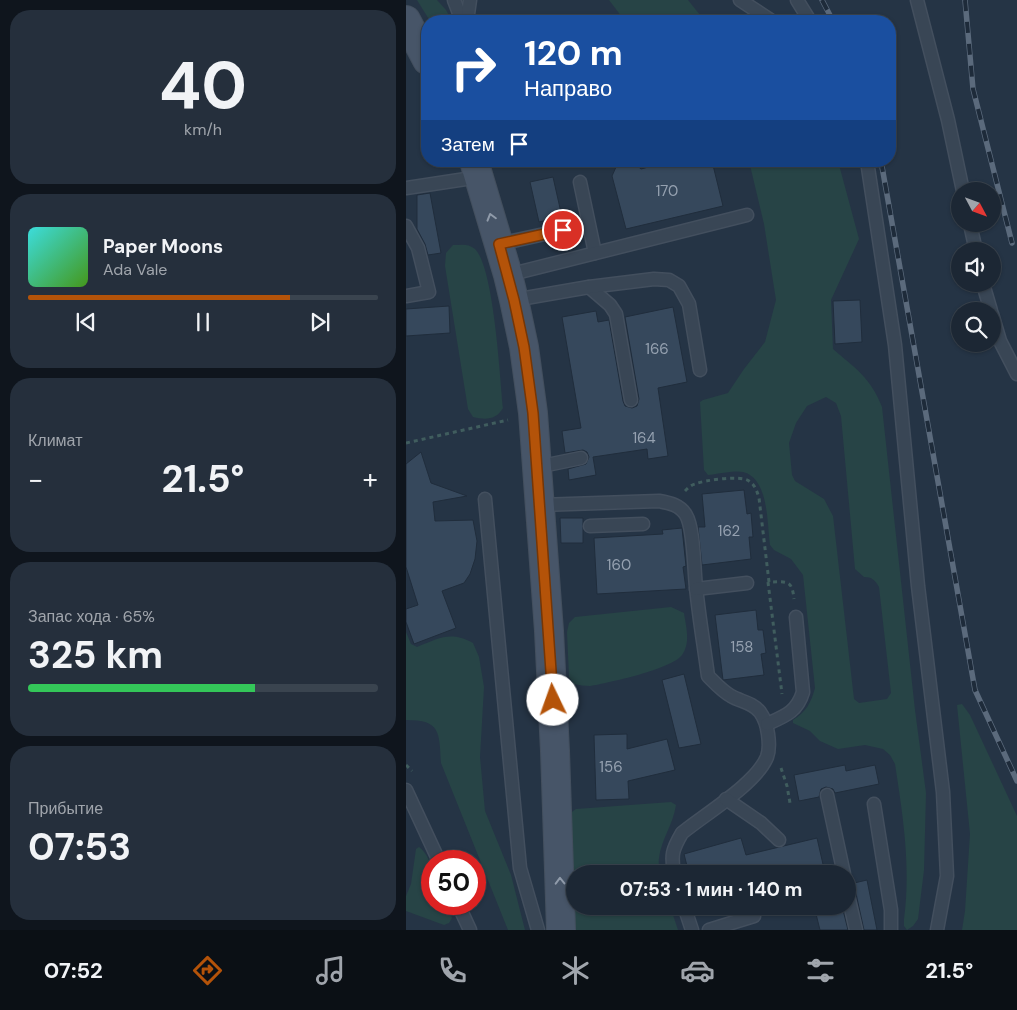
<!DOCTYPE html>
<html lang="ru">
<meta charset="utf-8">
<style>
body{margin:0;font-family:"DM Sans",sans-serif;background:#252f3c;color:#f1f3f6;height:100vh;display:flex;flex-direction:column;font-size:19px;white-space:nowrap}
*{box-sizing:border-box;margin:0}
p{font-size:16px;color:#a0a5ac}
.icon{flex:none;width:28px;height:28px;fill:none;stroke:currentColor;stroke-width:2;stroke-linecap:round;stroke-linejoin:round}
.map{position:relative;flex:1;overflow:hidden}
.side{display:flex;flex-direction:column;gap:10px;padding:10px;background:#0f151d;width:406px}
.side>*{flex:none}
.top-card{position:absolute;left:15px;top:15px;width:475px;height:152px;border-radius:20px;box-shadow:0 1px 4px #0004,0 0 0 1px #3a444f;background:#1a4fa0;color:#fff;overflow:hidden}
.needle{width:32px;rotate:131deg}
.fabs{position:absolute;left:545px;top:182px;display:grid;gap:10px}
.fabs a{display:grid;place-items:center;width:50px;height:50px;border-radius:50%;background:#1c2734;box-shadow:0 1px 4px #0004,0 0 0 1px #3a444f;font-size:25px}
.speed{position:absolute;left:15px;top:850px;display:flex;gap:10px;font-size:25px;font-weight:700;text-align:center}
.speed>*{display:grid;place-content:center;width:65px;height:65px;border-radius:50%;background:#1c2734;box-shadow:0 1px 4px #0004,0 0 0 1px #3a444f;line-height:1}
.speed .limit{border:8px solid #d22;background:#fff;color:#111}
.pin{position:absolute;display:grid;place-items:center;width:42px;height:42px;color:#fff;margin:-21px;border:2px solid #fff;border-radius:50%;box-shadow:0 1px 5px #0007}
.me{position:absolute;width:55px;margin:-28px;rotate:357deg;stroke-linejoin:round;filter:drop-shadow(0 0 4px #0008)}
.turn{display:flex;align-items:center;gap:18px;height:105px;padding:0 20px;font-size:22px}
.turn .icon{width:65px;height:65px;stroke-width:2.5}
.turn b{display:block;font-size:35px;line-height:42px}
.then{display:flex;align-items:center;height:48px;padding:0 20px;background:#0003;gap:10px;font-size:19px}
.big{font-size:38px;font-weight:700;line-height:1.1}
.side .widget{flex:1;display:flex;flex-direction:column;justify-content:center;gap:8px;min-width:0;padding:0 18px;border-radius:20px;background:#252f3c}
.side .dial{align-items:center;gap:0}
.dial b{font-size:65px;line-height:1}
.song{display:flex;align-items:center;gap:15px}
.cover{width:60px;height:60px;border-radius:8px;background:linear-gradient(135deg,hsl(180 70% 55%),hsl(100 70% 35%))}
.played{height:5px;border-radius:2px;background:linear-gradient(90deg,#b45309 75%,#3a444f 75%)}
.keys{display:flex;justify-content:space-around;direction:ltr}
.heat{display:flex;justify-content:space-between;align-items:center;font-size:28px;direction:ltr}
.charge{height:8px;border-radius:4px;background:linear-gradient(90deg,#34c759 65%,#3a444f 0)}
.trip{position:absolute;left:160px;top:865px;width:290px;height:50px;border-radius:25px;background:#1c2734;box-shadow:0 1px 4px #0004,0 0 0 1px #3a444f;font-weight:700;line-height:50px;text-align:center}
.menu{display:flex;height:80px;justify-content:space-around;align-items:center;background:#0b1015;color:#a0a5ac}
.menu .icon{width:35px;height:35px}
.menu .on{color:#b45309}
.menu b{font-size:22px;color:#f1f3f6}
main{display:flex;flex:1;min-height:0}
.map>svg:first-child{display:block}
</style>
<main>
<section class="side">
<div class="widget dial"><b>40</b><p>km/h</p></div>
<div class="widget">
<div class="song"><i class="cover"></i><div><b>Paper Moons</b><p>Ada Vale</p></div></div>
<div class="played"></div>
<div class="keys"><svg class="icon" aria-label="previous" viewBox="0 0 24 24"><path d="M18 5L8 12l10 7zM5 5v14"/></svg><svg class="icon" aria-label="pause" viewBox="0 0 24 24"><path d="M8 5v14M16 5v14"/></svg><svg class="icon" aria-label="next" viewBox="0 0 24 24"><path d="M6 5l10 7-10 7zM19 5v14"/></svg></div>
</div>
<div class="widget"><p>Климат</p>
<div class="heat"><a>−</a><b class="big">21.5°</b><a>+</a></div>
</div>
<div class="widget"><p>Запас хода · 65%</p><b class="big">325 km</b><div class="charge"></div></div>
<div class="widget"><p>Прибытие</p><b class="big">07:53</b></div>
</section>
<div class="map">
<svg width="611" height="930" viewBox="0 0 611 930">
<rect width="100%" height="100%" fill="#253445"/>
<!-- green -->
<g fill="#274446" fill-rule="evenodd">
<path d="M11,0H31L40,10L46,21H24Z"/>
<path d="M203,0H282L294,15L302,21H219Z"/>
<path d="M343,161H432L453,239L425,300L427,349C449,368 465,378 476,407L509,710L520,793L518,870L512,919L507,926L501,930L498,926V919C505,867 497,816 489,764L484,755L477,749L459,745L432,749L414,741L404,731L387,723V720C400,712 405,703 409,688L397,575L385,559L368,550L364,545C361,524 363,478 337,472C329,470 311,474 302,475L298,470L294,402L297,400L322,393L338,369L359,342L370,300L358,224ZM420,397L430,403L435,416L449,569L458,577C466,577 469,580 473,587L485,693L481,699L453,703L448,699L427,516L418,499L389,481L386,475L383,443L390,423L401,406Z"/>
<path d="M47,245C55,245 62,243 69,249C88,268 94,377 97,408C90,420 80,420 67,417L62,409L39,266L40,253Z"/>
<path d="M265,607L278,613C280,627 285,643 276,655C266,669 202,683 184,686C179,686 173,685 168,684L163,677L161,632L163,623L169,617Z"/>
<path d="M0,632L5,644L11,647C34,638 44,631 67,643L73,657L78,687L74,757L79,811L105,875L119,930H102L35,763C33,732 35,720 0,720Z"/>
<path d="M556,704L564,715L611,816V930H556L559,911L564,834L551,705Z"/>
<path d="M265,802L270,805C267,825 255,840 253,858C252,863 254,869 254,874H169V906H264L272,930H164L163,814L170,809Z"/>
<path d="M13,847C30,860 26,885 26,904H41L46,918L43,923L38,925L0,911V896L5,884L10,849Z"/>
</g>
<!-- building -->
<g fill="#36485c" stroke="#202d3c">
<path d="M265,161H306L317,206L220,229L206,176L210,167L227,162L235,169Z"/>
<path d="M147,177L156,217L133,222L124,182Z"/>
<path d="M24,193L35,253L22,255L19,244L11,229V195Z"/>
<path d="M454,300L456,342L429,344L427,301Z"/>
<path d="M43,306L44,333L0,336V309Z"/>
<path d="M267,307L281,382L252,388L262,456L242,459L241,449L187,457L190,475L163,480L162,469L180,464L183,457L181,452L177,450L159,453L156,431L175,428L156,317L190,311L192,322L203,320L217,401L219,406L226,408L231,406L233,399L219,317Z"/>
<path d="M15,452L25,483L61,496L27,502L29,521L67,520L71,541L69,559L64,574L58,583L36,591L50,628L8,644L0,622V609L12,605L0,567V464Z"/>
<path d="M338,490L341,514L345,513L347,537H343L345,559L296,565L292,527H299L296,494Z"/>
<path d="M154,518H177V543H155Z"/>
<path d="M276,528L280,566L277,567L280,589L191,594L188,538L257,534L256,530Z"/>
<path d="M350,610L352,630H357L360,653L355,654L358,675L317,680L309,615Z"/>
<path d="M278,674L295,744L273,748L256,680Z"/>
<path d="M221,734V749L261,739L269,770L222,781L223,799L190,800L188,735Z"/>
<path d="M439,765L440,771L469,765L473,784L429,793L427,789L420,787L415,789L413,797L393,801L388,775Z"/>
<path d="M335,838L340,855L411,838L419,873L283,874L278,854Z"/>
<path d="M461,880L471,930H458L449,889L444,884Z"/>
<path d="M408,906H436L442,930H414Z"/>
</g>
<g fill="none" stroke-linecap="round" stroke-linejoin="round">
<!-- service casing -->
<g stroke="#434f5e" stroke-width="15">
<g id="service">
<path d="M48,0L56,21"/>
<path d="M334,0L366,21"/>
<path d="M391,0L404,21"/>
<path d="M511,0L542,120L557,191"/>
<path d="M61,21L64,0"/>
<path d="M461,161L489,345L512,586L537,792L541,876L531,930"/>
<path d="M174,182L189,253"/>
<path d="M0,188L73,177"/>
<path d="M564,224L570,251"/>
<path d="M0,226L12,248L23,292L0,296"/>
<path d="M93,244L157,230"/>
<path d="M102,275L341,215"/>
<path d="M577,284L585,311"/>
<path d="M183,287L204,305L210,314L225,400"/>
<path d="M108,300L183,287L248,279L263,280L273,286L283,304L294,370"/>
<path d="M586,314L594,341L611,374"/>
<path d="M131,467L175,458"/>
<path d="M79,499L114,868L132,930"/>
<path d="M134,505L253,501C264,503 274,505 280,515C288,528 288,570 290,587C293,617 298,646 302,676C309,683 316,691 325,696C335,702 346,702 354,712C359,719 361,726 362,734C363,741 364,749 361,757C350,784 299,814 276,833C266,850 265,855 268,874"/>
<path d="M184,526L237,524"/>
<path d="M290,589L341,583"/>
<path d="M361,724C379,716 391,712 397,692L390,617"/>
<path d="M0,790L33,861"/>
<path d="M421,795L438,874"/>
<path d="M320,799L355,823L373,840"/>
<path d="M468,804L485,910V930"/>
<path d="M441,891L450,930"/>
<path d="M52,904L64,930"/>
<path d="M278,906L286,930"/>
<path d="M303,930L348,916"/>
</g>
</g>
<!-- secondary casing -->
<g stroke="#434f5e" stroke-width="30">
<g id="secondary">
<path d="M0,20L21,60"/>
<path d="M68,161L102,275L108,300L118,347L127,413L143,631L149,751L155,930"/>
</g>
</g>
<!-- path -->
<g stroke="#405d5e" stroke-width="3" stroke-dasharray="4 4" stroke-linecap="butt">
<path d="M0,443L102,420"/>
<path d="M279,491C282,488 285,485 289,484C299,480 335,475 343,481C349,485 351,491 353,498L363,582C381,582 386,579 388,599"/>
<path d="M362,582L376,694"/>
<path d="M0,765L6,771"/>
<path d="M375,768L381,786L384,803"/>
</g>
<!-- service -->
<use href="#service" stroke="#394655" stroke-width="12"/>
<!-- secondary -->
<use href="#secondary" stroke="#475568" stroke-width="28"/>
<!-- rail casing -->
<g stroke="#5b6a7c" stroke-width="5.5">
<g id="rail">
<path d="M416,0L427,21"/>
<path d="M559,0L567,89L606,243"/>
<path d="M475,161L569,690L611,781"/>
</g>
</g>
<!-- rail -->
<use href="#rail" stroke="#1e2b3a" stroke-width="4" stroke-dasharray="11" stroke-linecap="butt"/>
</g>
<!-- one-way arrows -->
<defs><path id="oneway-chevron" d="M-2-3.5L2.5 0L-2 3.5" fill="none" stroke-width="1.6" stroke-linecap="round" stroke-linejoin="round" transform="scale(1.25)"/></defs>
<g stroke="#909baa">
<use href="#oneway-chevron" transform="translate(85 217) rotate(-106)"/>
<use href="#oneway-chevron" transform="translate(154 881) rotate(-91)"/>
</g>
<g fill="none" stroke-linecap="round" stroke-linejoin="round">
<!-- route casing -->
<g stroke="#753606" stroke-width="12">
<path id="route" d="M147,700L127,413L118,347L108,300L93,244L157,230"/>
</g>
<!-- route -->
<use href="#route" stroke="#b45309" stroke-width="9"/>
</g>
<g text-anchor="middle" stroke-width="5" stroke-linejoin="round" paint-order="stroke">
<!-- number labels -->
<g font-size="15" fill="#95a1b0">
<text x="261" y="196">170</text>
<text x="251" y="354">166</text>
<text x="238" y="443">164</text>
<text x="323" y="536">162</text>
<text x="213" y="570">160</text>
<text x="336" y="652">158</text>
<text x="205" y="772">156</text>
</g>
</g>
</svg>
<div class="fabs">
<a><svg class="needle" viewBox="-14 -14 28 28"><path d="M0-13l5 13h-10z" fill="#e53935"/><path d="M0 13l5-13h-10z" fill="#a0a5ac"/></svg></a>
<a><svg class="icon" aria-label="sound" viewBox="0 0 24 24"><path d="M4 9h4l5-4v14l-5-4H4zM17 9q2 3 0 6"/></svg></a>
<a><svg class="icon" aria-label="search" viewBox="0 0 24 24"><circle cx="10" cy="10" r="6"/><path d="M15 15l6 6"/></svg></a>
</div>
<div class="speed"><div class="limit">50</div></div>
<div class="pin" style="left:157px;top:230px;background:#d93025"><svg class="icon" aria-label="arrive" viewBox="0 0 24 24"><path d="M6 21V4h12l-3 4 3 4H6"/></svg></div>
<svg class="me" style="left:147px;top:700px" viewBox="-20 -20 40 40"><circle r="19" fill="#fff"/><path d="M0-13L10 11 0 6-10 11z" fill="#b45309"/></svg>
<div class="trip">07:53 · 1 мин · 140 m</div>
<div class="top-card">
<div class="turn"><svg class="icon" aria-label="right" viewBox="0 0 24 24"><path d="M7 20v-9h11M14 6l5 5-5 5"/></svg><div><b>120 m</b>Направо</div></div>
<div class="then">Затем<svg class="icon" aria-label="arrive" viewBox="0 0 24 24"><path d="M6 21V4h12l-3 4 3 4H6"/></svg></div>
</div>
</div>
</main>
<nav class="menu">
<b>07:52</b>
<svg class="icon on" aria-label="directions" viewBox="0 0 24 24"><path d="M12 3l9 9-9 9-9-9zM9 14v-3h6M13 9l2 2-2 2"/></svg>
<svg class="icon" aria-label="music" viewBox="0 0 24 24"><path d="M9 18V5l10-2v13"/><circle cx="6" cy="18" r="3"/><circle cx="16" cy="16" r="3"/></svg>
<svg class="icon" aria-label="phone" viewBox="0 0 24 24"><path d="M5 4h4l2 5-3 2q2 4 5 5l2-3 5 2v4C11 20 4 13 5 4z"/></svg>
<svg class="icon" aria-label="climate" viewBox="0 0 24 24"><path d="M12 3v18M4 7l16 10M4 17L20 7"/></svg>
<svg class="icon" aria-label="car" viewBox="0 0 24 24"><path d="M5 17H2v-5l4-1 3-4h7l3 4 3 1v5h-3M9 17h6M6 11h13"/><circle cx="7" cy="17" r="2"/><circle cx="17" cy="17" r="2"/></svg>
<svg class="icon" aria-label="filters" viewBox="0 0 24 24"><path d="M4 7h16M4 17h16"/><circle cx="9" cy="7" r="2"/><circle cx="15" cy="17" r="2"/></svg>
<b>21.5°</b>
</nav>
